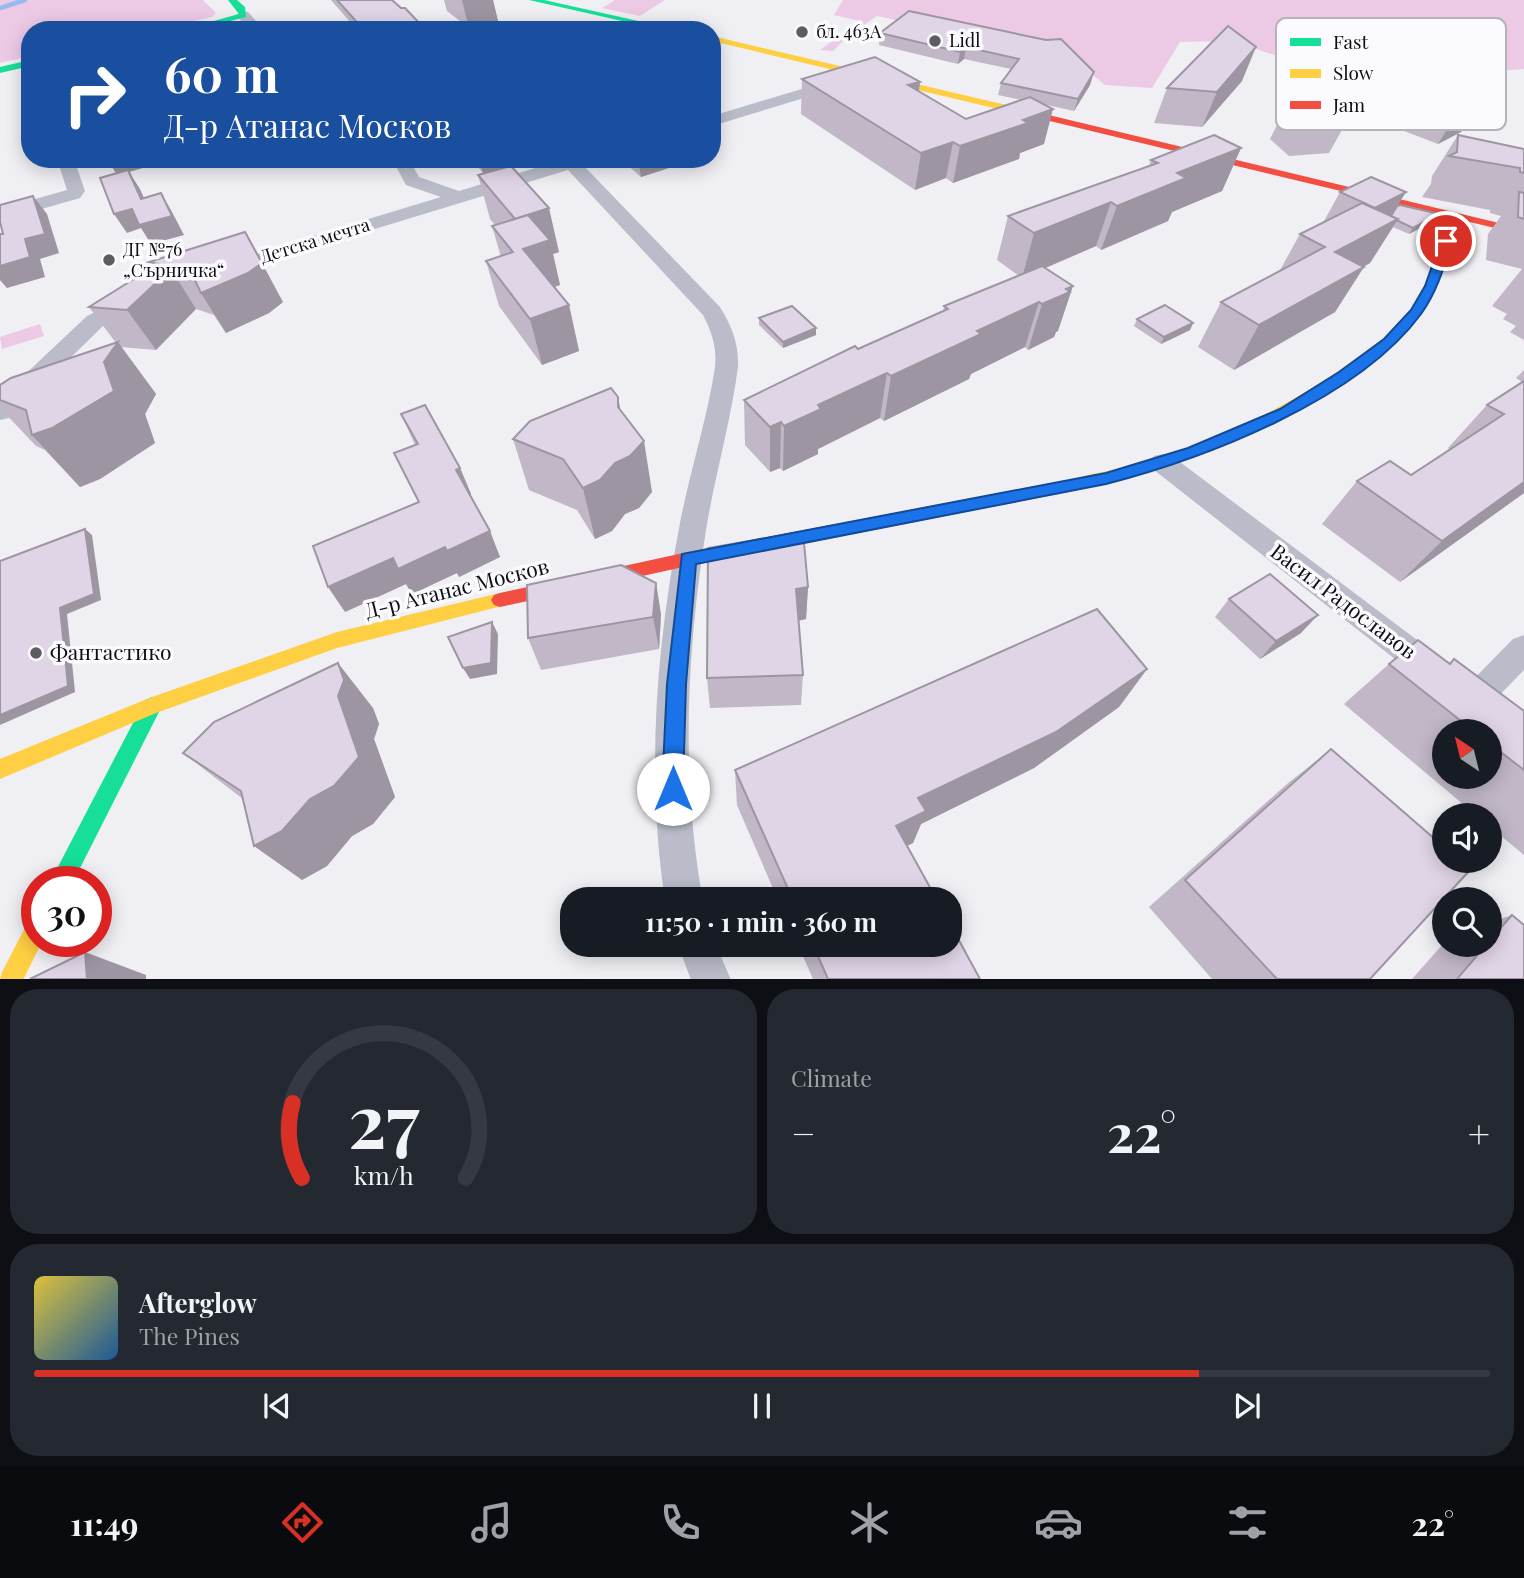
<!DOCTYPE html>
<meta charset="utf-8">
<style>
body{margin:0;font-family:"Playfair Display",serif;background:#242831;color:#f1f3f6;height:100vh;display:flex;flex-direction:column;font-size:26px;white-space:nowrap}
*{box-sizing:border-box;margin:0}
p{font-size:23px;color:#9ea1a6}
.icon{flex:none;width:38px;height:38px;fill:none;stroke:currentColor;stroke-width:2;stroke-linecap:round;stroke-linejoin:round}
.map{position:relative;height:979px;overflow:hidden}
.drawer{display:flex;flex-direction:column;gap:10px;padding:10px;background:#0d0f14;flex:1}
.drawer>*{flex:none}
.banner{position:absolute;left:21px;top:21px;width:700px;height:147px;border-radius:28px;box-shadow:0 4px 18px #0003;background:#1a4fa0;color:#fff;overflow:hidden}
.needle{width:46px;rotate:325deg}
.tools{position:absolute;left:1432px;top:719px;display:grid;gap:14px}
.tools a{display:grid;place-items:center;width:70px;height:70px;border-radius:50%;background:#171b24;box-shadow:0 4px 18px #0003;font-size:35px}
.speed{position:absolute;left:21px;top:866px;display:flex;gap:14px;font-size:35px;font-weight:700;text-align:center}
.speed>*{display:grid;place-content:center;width:91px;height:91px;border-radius:50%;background:#171b24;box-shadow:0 4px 18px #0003;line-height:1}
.speed .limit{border:10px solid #d22;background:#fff;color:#111}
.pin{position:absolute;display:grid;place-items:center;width:60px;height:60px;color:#fff;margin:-30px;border:4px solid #fff;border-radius:50%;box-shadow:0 2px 7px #0007}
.me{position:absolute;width:77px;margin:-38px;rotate:0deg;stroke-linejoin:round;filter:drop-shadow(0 0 5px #0008)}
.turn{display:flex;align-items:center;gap:24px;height:147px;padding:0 28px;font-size:32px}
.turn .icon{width:91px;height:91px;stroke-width:2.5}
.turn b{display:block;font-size:49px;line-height:60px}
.big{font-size:52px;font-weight:700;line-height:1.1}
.drawer .tile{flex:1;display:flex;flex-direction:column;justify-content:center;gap:10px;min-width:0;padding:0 24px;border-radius:28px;background:#242831}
.drawer .dial{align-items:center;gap:0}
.dial svg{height:182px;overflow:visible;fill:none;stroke:#363941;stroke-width:7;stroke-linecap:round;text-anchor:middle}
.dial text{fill:#f1f3f6;stroke:none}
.song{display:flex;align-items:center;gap:21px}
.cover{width:84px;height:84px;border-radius:10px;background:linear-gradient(135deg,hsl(50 70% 55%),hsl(210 70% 35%))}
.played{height:7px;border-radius:4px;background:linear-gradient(90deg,#d93025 80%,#363941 80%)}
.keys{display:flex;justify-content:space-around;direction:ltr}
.heat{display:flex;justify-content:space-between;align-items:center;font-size:38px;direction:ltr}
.drawer .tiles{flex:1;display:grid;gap:10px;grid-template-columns:1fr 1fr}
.tile:last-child{grid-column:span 2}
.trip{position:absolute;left:560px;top:887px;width:402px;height:70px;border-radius:28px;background:#171b24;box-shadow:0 4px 18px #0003;font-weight:700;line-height:70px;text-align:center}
.dock{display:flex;height:112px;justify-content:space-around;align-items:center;background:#090b0e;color:#9ea1a6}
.dock .icon{width:49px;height:49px}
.dock .current{color:#d93025}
.dock b{font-size:32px;color:#f1f3f6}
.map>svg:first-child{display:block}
</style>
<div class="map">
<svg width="1524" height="980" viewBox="0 0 1524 980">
<rect width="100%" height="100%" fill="#efeff4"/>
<!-- green -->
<g fill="#eccae6">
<path d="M0,0H203L216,13L212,17L153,30H30V56L0,63Z"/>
<path d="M615,0H665L640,16L602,8Z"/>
<path d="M843,0H1524V69L1484,72L1477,129L1407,87L1336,78L1313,86L1292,61L1233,41L1180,42L1152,88L1105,85L1062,50L1008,45L877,16L848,36L833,51L820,50L860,21L834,15Z"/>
<path d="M40,324L44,336L2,349L0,337Z"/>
</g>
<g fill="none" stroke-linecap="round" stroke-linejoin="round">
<!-- stream -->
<path stroke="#95baef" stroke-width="4.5" d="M0,8L25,0"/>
<!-- street -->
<g fill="#babdc9" fill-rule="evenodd">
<path d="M243,11L248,12L264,30H249L236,15Z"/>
<path d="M835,79L840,81L843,84L840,87L712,126V116Z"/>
<path d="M57,159H74L85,191L80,198L0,221V209L67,190Z"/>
<path d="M392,159H409L419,177L459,191L565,159H593L583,165L720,307C732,326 739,345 738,367C731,420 716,472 707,524C687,647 680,776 703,900H665C646,775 656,647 680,523C690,471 707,420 715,367C717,348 712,332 703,315L568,170L234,272H220L217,268L220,264L441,197L406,185Z"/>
<path d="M128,296L135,297L139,302L135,307L103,326L9,418L0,420V398L87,316Z"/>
<path d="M1163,454L1172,456L1445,661L1450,671L1445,681L1434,685L1423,681L1154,470L1150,463L1154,456Z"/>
<path d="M1524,635V670L1484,711L1473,716L1462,711L1457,701L1462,691L1513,639Z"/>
<path d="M678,945H716L731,980H691Z"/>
</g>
<!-- fast -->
<g fill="#16e098" fill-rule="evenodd">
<path d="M228,0H237L245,7L246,17L195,30H181L239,14Z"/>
<path d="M529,0H544L679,30H662Z"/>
<path d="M30,60V66L0,73V67Z"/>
<path d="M152,697L159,700L162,706L73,882H50L145,700Z"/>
</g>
<!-- slow -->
<g fill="#ffcf43" fill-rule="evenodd">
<path d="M712,36L1032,111L1037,114L1032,117L712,41Z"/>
<path d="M1453,212L1459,215C1449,247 1443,281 1424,310C1407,335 1382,354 1357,371C1270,434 1172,469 1068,492L1062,490L1060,486L1062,482C1090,473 1118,470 1146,462C1217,441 1286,408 1347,365C1371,348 1398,330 1414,305C1431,278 1438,245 1447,215Z"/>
<path d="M500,593L506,595L509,600L506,605L337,648L156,713L0,779V759L152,697L337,632Z"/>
<path d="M37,917V942H42L23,980H0L2,972L29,920Z"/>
</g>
<!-- jam -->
<g fill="#f24e42" fill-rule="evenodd">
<path d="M1032,111L1524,229V235L1029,116L1027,114Z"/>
<path d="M1068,480L1076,486L1068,492L688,566L500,607L494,605L491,600L494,595L500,593L688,552Z"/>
</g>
</g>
<!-- wall -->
<g fill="#c1b7c6" fill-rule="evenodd">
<path d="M331,0H392L426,30H357Z"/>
<path d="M444,0H493L498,21L469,28L447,11Z"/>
<path d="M909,11L1090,85L1074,111L1047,105L1044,144L1020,153L1019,159L953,183L946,178L915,190L801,114L802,79L920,82L919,92L966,119L1021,100L998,95L1001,83L1011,69L964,59L958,64L879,45L880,33Z"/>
<path d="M1397,70L1482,100L1461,132L1438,144L1373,119L1380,101Z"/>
<path d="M1242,81L1202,127L1154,123L1167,88Z"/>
<path d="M1286,107L1347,121L1329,153L1289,156L1270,139Z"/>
<path d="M1458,135L1524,149V340L1510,332L1516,326L1503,319L1507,314L1492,306L1522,269L1486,260L1488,234L1501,216L1490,213V210L1422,197L1431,184L1432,176Z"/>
<path d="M1241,148L1222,191L1172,212L1168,221L1101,250L1096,246L1045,268L1058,331L1056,332L1054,337L1028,350L1025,347L971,374L969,379L884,421L880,418L818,449V454L783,471L780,468L770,472L745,445L744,400L943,311L944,306L1019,276L997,260L1008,216L1149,166L1151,160Z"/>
<path d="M471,159H510L511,165L483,173Z"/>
<path d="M620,159H683L678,161V165L641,177Z"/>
<path d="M478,175L559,252L553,254L560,285L554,287L569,305L579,351L542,365L499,306L486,261L501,257L492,226L495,225L490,219Z"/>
<path d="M1340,192H1406L1397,206L1439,214L1434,221L1409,234L1393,227L1370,263L1363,267L1335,312L1234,370L1198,347L1221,302L1279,272L1300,234L1323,223Z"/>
<path d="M149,262L283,302L269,313L226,333L214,315L196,309L156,350L121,347L156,394L145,414L155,443L100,479L80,487L45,450L36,446L0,408V385L116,343L89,307L153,267Z"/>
<path d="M759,318L816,335L783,348L759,325Z"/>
<path d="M1137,319L1193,323L1190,330L1161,344L1134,326Z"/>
<path d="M1524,370V493L1400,582L1322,524L1357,481L1411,475L1450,450L1448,448L1487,405L1522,382L1516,378Z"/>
<path d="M621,411L652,492L639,508L625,514L612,531L595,539L577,510L529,490L513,439Z"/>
<path d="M401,414L460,468L471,494L470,495L500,557L459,577L457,573L412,594L406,584L345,612L418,502L415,445Z"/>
<path d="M656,583L661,615L659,649L541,670L528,638Z"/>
<path d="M808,587L806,619L799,621L803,675L801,705L710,708L707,678Z"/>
<path d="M1229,599L1301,633L1260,659L1215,617Z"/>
<path d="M1454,659L1524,711V855L1489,826V816H1477L1344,704L1389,664L1449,663ZM1444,732H1489V777H1444Z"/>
<path d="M1147,669L1119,707L1034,768L921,824L913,843L907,846L937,900H778L737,805L735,770Z"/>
<path d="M373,708L379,724L374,739L395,797L373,824L352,836L327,866L302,880L243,799L183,753Z"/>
<path d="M1331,749L1370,979H1212L1149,907L1287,784Z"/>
<path d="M1512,915L1524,979H1412L1444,943V945H1489V923Z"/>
<path d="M798,945H950L980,979H813Z"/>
</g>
<!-- shaded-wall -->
<g fill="#9d95a1">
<path d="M462,0H493L498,21L469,28Z"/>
<path d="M966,47L964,59L958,64L960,52Z"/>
<path d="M1256,47L1242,81L1202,127L1217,92Z"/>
<path d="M1094,72L1090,85L1074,111L1078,99Z"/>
<path d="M920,82L915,116L908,85Z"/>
<path d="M1482,100L1461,132L1438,144L1458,112Z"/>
<path d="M1053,109L1044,144L1020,153L1019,159L953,183L960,146L1023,120Z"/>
<path d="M953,142L946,178L915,190L921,153Z"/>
<path d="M1241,148L1222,191L1172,212L1168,221L1101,250L1117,206L1177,173Z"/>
<path d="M107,159H147L150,166L129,172L140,189L153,218L117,175Z"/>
<path d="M479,159H510L511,165L483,173Z"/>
<path d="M638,159H683L678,161V165L641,177Z"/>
<path d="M1406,192L1384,226L1398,219L1370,263L1308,297L1335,252L1375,208Z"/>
<path d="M161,193L172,212L184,235L151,244L141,228L127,233L114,214Z"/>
<path d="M33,196L47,214L59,253L40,259L45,277L7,288L0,280V266L25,239Z"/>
<path d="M1111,202L1096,246L1022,278L1034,233Z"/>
<path d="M549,208L559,252L553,254L560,285L534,294L515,219Z"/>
<path d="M1439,214L1434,221L1409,234L1413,228Z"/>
<path d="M262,263L283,302L269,313L226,333L201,293Z"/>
<path d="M1364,267L1335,312L1234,370L1259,325Z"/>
<path d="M171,269L196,309L156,350L127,310Z"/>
<path d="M1073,286L1058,331L1056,332L1054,337L1028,350L1042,304Z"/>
<path d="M1039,302L1025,347L971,374L969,379L884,421L891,376L977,331Z"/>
<path d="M569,305L579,351L542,365L530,319Z"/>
<path d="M1193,323L1190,330L1161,344L1164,337Z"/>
<path d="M816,328V335L783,348V342Z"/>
<path d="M118,342L156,394L145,414L155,443L100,479L80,487L32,435L104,362Z"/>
<path d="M887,373L880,418L818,449V454L783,471L784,426L818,405Z"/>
<path d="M618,397L628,449L644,441L652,492L639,508L625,514L612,531L595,539L583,488L618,407Z"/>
<path d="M781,422L780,468L770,472V427Z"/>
<path d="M460,468L471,494L467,496L456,470Z"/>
<path d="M1524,482V493L1400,582L1442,541Z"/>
<path d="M85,529L92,535L101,600L67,614L75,692L0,725V715L60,608Z"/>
<path d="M490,531L500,557L459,577L457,573L412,594L406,584L345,612L328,587L393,558L445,547Z"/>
<path d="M656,583L661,615L659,649L653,617Z"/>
<path d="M808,587L806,619L795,621L796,589Z"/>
<path d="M1318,615L1301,633L1260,659L1276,641Z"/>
<path d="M492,622L498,634L497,674L470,679L463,668Z"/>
<path d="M338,663L373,708L379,724L374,739L395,797L373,824L352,836L327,866L302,880L254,846L310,799L338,696Z"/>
<path d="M1147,669L1119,707L1034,768L921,824L913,843L885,857L896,826L918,798Z"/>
<path d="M85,952L146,975V979H87Z"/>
</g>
<!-- building -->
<g fill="#e0d5e6" stroke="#9d95a1" stroke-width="2">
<path d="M337,0H392L401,8H405L426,30H364Z"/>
<path d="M909,11L1046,40L1061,39L1094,72L1078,99L1001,83L1019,59L966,47L960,52L880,33Z"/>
<path d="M1228,26L1256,47L1217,92L1167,88Z"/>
<path d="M875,57L920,82L908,85L966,119L1030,97L1053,109L1023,120L1028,123L960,146L953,142L921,153L802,79Z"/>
<path d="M1214,135L1241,148L1177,173L1186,178L1117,206L1111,202L1034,233L1008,216L1158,163L1151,160Z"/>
<path d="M1458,135L1524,149V173L1520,172V168L1449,156L1457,152Z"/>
<path d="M511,166L549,208L515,219L478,175Z"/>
<path d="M128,170L141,199L161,193L172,216L139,225L132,209L114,214L100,178Z"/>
<path d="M1371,177L1406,192L1375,208L1340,192Z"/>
<path d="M1519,192L1524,193V219L1518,217Z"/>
<path d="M33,196L45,234L25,239L30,257L0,266V234H3L0,222V205Z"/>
<path d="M1362,203L1398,219L1335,252L1364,267L1259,325L1221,302L1325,247L1300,234Z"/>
<path d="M1400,205L1439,214L1413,228L1396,220L1398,219L1391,216L1397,206Z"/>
<path d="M528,215L550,240L523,249L569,305L530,319L486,261L513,252L492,226Z"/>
<path d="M245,232L262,263L248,273L201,293L193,276L171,269L127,310L89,307L158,264L149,262Z"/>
<path d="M1042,266L1073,286L1066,289L1070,292L1042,304L1039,302L977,331L981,334L891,376L887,373L818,405L821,409L784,426L781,422L770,427L744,400L855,346L858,349L948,309L944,306Z"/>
<path d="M1165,305L1193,323L1164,337L1137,319Z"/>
<path d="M792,306L816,328L783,342L759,318Z"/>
<path d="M118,342L104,362L114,391L52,428L32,435L26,410L0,400V385L11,378Z"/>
<path d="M1524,381V482L1442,541L1357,481L1390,461L1411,475L1504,414L1487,405Z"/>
<path d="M611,388L618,397V407L644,441L630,456L615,463L600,480L583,488L563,459L513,439L530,421Z"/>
<path d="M425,405L460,468L456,470L490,531L447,551L445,547L398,569L393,558L328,587L313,546L419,502L394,453L418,444L401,414Z"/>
<path d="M85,529L94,594L60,608L68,686L0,715V561Z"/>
<path d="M803,532L808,587L796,589L803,675L707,678L708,548Z"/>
<path d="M621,565L656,583L653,617L528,638L527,585Z"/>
<path d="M1270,574L1318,615L1276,641L1229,599Z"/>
<path d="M1097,609L1147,669L1056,732L918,798L926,811L896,826L937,900H793L735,770Z"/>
<path d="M492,622L491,663L463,668L448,637Z"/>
<path d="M1418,640L1450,664L1454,659L1524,711V770L1489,743V732H1475L1389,664Z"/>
<path d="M338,663L344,680L338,696L359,757L334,786L310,799L282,831L254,846L241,791L183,753L214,722Z"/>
<path d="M1331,749L1444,847V861H1460L1470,870L1370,979H1277L1185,880Z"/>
<path d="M1512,915L1524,925V979H1457L1486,945H1489V941Z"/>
<path d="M950,924L980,979H828L813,945H950Z"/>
<path d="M85,952L87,979H30Z"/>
</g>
<!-- route -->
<path fill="#1a73e8" stroke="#114b97" stroke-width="2" d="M1442,238L1452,241C1444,267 1437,292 1421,314C1358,400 1206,458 1106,484L696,564L686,684L683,789L680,796L673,799L665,796L662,789L667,684L682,554L1106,473L1188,448L1280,409L1339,372L1384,339L1411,310L1425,286Z"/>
<!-- markers -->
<g fill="#5d5d61" stroke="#fbfaff" stroke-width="2.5">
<circle cx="802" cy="32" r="7"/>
<circle cx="935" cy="41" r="7"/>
<circle cx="109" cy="260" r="7"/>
<circle cx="36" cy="653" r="7"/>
</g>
<g text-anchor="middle" stroke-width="7" stroke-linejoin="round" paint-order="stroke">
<!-- far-poi labels -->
<g font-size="18" fill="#0f0e12" stroke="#fbfaff" text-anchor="start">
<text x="816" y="38">бл. 463А</text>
<text x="949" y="47">Lidl</text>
<text x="123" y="256">ДГ №76<tspan x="123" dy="21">„Сърничка“</tspan></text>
</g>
<!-- far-street labels -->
<g font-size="18" fill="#0f0e12" stroke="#fbfaff">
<text transform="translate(315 241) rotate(-17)" y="6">Детска мечта</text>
</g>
<!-- street labels -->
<g font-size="21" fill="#0f0e12" stroke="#fbfaff">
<text transform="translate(457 589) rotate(-14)" y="7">Д-р Атанас Москов</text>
<text transform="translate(1343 602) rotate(37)" y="7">Васил Радославов</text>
</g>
<!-- poi labels -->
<g font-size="21" fill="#0f0e12" stroke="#fbfaff" text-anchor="start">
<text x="50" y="660">Фантастико</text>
</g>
</g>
<!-- legend -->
<rect x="1276" y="18" width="230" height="112" rx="10" fill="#fbfaff" stroke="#b4b3b8" stroke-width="2"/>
<rect x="1290" y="38" width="31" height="8" fill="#16e098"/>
<rect x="1290" y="69" width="31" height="9" fill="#ffcf43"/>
<rect x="1290" y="101" width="31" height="8" fill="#f24e42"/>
<g font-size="19" fill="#0f0e12">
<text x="1333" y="49">Fast</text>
<text x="1333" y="80">Slow</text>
<text x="1333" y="112">Jam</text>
</g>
</svg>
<div class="tools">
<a><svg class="needle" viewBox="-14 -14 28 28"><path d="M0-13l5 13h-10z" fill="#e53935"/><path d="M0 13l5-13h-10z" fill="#9ea1a6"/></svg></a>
<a><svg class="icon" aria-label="sound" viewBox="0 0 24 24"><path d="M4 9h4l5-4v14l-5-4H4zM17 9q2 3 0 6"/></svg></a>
<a><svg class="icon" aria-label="search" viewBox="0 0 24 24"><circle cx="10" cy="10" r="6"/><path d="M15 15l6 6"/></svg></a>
</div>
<div class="speed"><div class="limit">30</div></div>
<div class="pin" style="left:1446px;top:241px;background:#d93025"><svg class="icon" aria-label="arrive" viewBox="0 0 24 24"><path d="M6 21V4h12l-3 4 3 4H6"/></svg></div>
<svg class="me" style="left:673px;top:789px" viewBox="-20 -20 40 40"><circle r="19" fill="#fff"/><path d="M0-13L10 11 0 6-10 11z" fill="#1a73e8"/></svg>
<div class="trip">11:50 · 1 min · 360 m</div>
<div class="banner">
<div class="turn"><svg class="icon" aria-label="right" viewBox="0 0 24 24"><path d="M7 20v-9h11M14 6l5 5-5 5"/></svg><div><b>60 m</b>Д-р Атанас Москов</div></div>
</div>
</div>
<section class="drawer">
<div class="tiles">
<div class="tile dial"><svg viewBox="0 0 100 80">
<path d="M14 69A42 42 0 1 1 86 69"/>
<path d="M14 69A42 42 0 0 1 10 36" stroke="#d93025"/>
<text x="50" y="56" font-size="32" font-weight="700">27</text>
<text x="50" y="72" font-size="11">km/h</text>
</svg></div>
<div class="tile"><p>Climate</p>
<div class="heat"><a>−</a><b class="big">22°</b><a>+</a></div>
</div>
<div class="tile">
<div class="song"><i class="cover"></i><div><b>Afterglow</b><p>The Pines</p></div></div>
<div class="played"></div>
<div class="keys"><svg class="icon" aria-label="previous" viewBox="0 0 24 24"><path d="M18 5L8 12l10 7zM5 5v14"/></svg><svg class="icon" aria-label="pause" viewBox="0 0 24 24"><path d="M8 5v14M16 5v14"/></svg><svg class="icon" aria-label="next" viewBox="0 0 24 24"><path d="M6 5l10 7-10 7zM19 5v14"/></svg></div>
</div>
</div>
</section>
<nav class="dock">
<b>11:49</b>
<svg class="icon current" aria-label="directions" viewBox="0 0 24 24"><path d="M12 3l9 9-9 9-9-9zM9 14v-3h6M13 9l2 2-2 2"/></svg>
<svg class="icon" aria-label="music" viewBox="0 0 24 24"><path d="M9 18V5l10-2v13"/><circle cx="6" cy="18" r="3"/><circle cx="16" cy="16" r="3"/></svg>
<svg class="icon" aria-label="phone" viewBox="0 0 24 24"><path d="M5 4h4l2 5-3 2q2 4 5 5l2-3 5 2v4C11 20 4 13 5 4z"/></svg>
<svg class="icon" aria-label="climate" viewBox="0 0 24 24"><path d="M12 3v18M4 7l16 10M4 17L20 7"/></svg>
<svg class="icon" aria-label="car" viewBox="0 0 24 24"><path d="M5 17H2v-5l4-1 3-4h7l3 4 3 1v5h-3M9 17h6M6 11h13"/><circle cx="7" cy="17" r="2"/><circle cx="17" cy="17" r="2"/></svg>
<svg class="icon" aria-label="filters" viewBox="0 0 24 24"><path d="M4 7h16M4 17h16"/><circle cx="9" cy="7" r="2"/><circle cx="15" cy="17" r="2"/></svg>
<b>22°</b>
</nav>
